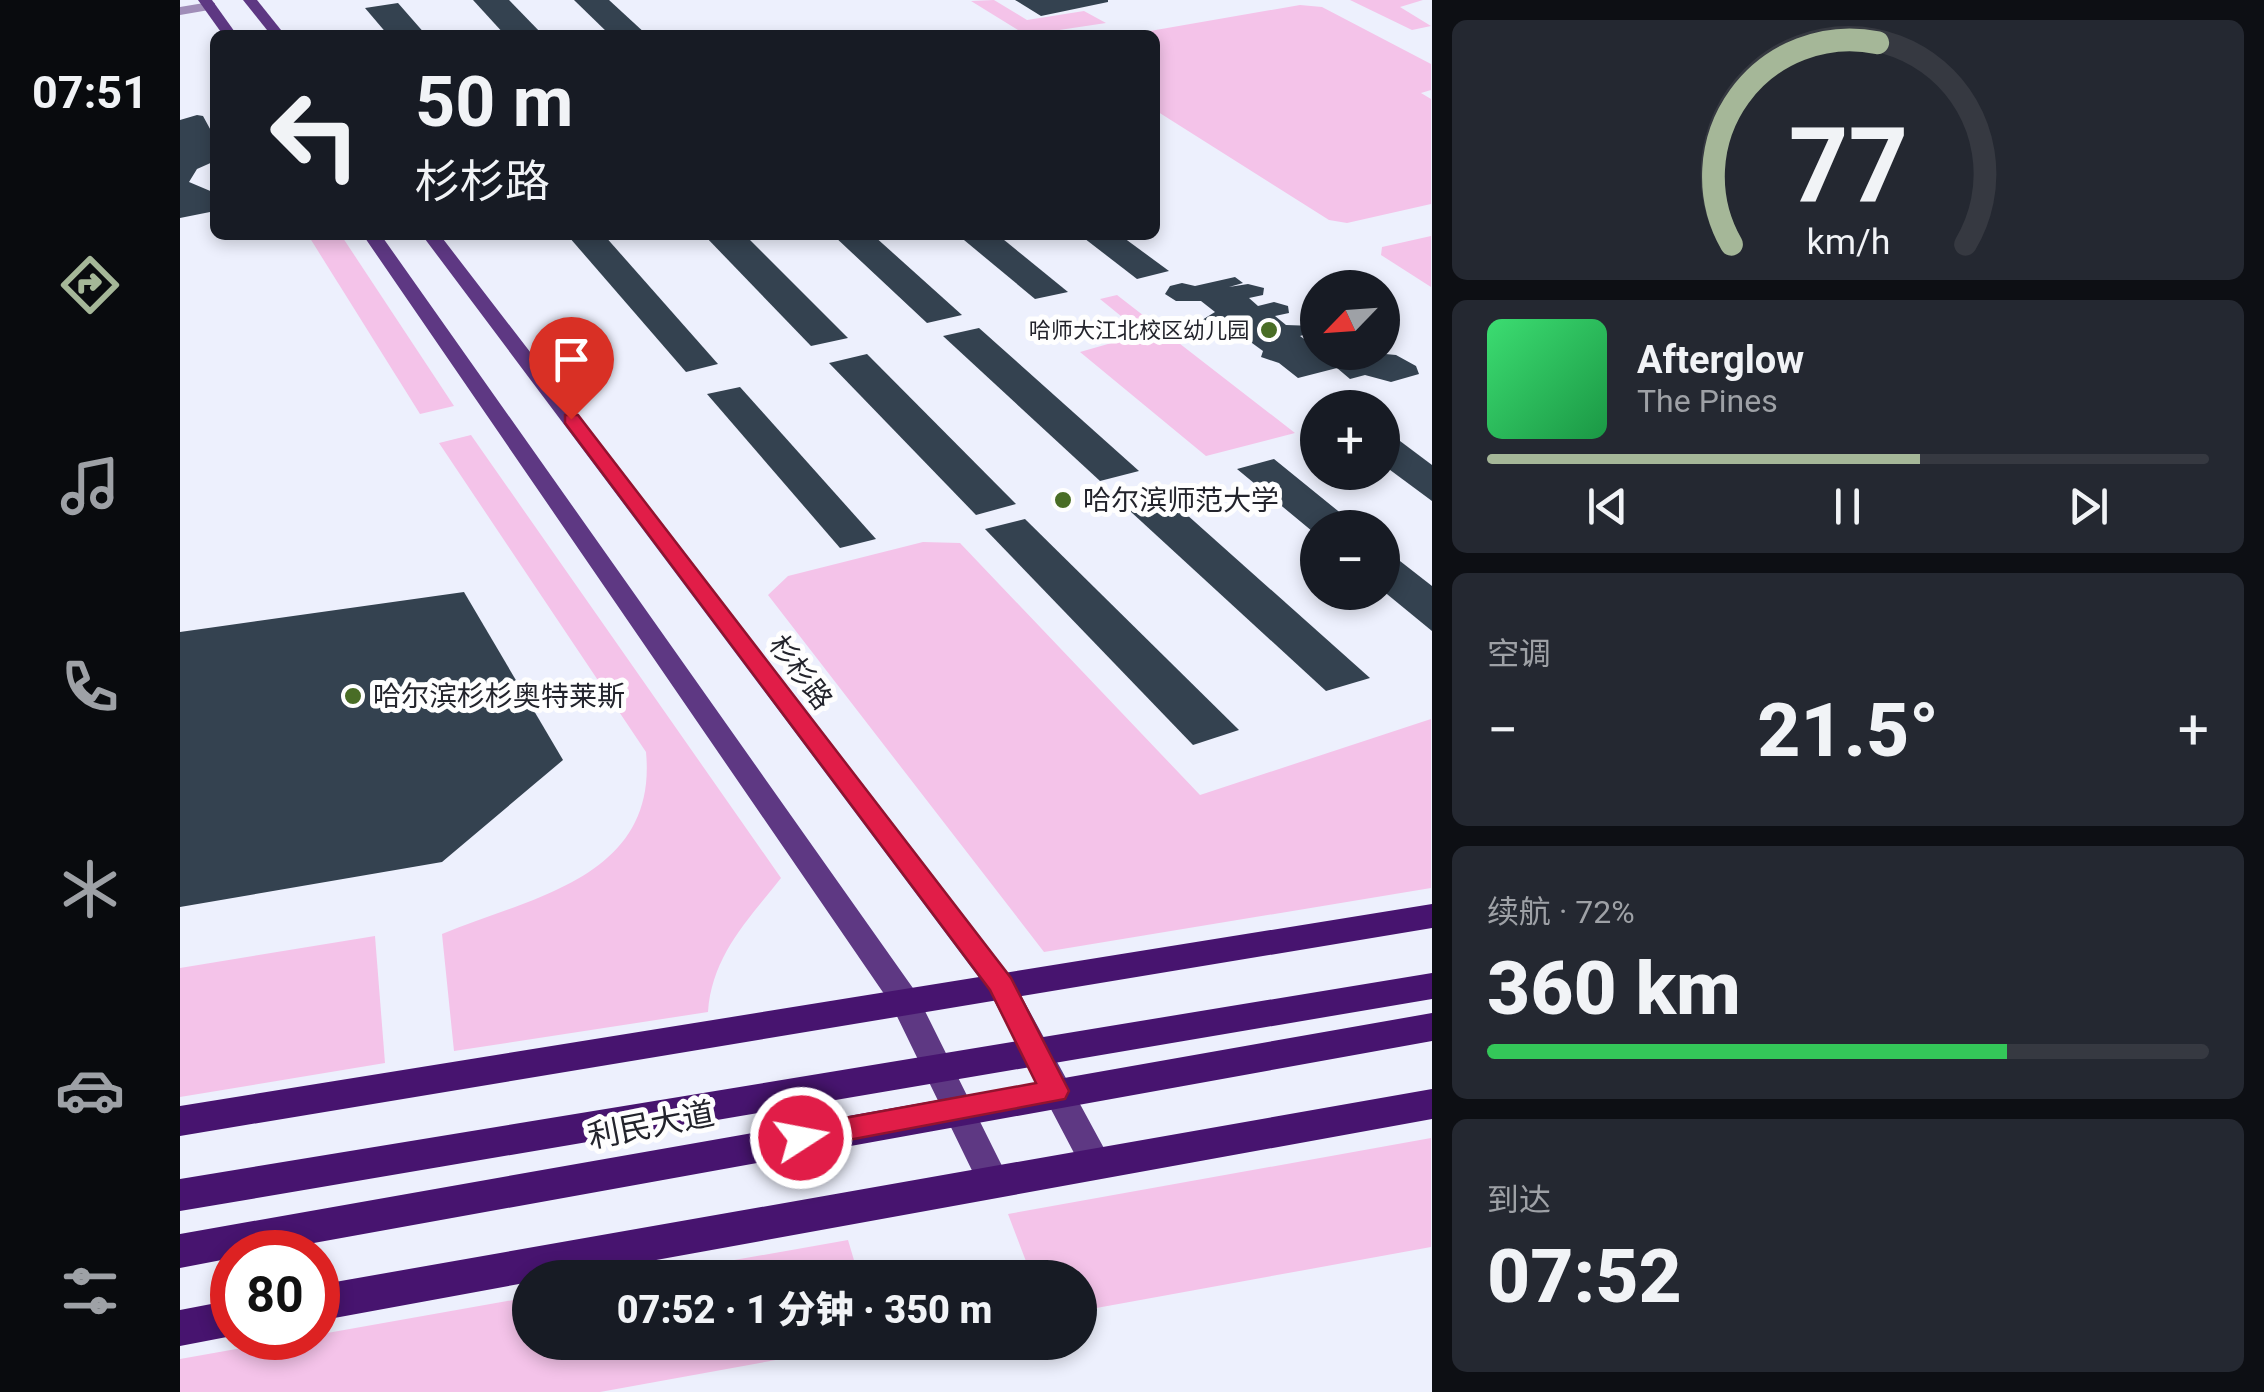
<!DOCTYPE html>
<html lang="zh">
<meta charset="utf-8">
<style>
body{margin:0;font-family:Roboto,"Noto Sans SC",sans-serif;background:#242831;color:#f1f3f6;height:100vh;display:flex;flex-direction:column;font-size:38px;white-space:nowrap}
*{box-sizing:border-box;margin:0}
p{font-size:32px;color:#9ea1a6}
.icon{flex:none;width:55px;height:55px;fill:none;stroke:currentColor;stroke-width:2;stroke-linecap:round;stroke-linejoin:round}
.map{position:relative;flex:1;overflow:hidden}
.details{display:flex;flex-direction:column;gap:20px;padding:20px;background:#0d0f14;width:832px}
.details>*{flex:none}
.banner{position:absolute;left:30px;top:30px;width:950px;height:210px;border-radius:15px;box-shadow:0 5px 15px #0003;background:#171b24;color:#f1f3f6;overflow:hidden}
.needle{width:65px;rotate:245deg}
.fabs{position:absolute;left:1120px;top:270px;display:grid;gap:20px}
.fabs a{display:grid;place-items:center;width:100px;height:100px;border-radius:50%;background:#171b24;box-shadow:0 5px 15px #0003;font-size:50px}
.speed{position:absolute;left:30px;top:1230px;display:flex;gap:20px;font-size:50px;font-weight:700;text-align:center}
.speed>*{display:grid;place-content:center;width:130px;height:130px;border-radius:50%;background:#171b24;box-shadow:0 5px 15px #0003;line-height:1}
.speed .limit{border:15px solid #d22;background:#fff;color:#111}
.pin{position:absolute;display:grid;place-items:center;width:85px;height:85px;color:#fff;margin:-102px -42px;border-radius:50% 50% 50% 0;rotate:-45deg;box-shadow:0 0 10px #0007}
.pin .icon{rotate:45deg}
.me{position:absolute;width:110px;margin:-55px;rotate:79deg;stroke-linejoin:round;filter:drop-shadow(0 0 8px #0008)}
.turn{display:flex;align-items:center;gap:35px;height:210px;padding:0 40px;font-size:45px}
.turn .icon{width:130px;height:130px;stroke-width:2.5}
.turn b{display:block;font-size:70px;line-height:85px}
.big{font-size:75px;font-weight:800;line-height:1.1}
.details .widget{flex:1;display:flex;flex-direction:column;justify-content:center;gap:15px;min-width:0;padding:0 35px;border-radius:15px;background:#242831}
.details .dial{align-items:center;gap:0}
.dial svg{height:260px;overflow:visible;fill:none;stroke:#363941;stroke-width:7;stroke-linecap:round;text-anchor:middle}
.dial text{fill:#f1f3f6;stroke:none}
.song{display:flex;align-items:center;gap:30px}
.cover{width:120px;height:120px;border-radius:15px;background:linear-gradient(135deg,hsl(140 70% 55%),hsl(140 70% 35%))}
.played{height:10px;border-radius:5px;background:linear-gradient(90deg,#a5b798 60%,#363941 60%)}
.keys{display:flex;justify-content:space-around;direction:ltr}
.heat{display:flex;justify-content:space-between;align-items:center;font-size:55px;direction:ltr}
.charge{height:15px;border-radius:8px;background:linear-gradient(90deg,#34c759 72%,#363941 0)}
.trip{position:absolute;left:332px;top:1260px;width:585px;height:100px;border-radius:50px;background:#171b24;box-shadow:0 5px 15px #0003;font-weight:800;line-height:100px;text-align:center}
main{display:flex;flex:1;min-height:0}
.tabs{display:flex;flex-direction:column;width:180px;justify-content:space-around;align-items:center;background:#090b0e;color:#9ea1a6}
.tabs .icon{width:70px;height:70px}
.tabs .selected{color:#a5b798}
.tabs b{font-size:45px;color:#f1f3f6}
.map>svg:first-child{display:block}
</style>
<main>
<nav class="tabs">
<b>07:51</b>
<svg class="icon selected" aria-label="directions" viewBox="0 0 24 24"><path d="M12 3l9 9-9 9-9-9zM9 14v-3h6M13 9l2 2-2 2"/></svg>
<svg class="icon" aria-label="music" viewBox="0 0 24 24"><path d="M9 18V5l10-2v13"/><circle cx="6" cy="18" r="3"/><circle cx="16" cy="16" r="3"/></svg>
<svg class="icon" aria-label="phone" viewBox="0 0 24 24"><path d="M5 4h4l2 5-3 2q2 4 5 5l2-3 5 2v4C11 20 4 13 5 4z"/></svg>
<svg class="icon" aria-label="climate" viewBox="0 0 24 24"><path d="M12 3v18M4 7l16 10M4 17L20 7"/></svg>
<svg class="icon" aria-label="car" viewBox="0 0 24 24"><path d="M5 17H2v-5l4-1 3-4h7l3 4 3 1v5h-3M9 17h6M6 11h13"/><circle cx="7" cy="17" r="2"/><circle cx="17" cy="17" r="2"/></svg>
<svg class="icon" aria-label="filters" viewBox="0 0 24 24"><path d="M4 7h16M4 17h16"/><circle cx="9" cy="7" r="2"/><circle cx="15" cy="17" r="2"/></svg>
</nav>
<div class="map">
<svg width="1252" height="1392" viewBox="0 0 1252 1392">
<rect width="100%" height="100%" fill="#edf0fd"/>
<!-- green -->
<g fill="#f4c3e9">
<path d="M814,0L847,20L904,11L926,23L846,35L791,1Z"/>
<path d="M1170,0H1243L1220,7L1251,26L1232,30Z"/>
<path d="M1120,5L1142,7L1251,64V90L1241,93L1251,99V204L1167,223L1149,220L975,110V35H947Z"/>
<path d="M128,235H161L274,406L240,414Z"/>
<path d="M1251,236V287L1201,255L1202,247Z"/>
<path d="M937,295L1115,433L1026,456L900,352L963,334L920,299Z"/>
<path d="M291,435L601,878C567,921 532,956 528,1012L274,1051L262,934C351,897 478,878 466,752L259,443Z"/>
<path d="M743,542L780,543L1020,795L1251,719V888L864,952L588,595L608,576Z"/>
<path d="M195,936L205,1063L0,1097V968Z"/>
<path d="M1251,1138V1247L900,1311V1278L852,1277L828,1214Z"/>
<path d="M668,1240L679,1277H458Z"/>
<path d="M350,1297V1342L689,1343L420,1392H0V1359Z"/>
</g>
<!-- building -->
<g fill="#344250">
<path d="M293,0H329L363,35H325Z"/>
<path d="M394,0H429L467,35H430Z"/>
<path d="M835,0H928V2L861,16Z"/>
<path d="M218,3L246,35H208L185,8Z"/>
<path d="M17,115L23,116L35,138V161L17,169L9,182L35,193V211L0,218V120Z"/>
<path d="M424,235L538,364L506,372L389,237Z"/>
<path d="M524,235H565L668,338L631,346Z"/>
<path d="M653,235H693L782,315L747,323Z"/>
<path d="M778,235H818L888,292L855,299Z"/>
<path d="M900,235H940L989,271L957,279Z"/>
<path d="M1055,277L1063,283L1049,287L1068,284L1084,288L1083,295L1069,298L1078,306L1094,302L1108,306L1109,313L1095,316L1106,325L1134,326L1133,332L1120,336L1127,341L1138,339V352H1157V357L1179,361L1180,355L1195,353L1216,355L1236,366L1239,374L1211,382L1185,375L1170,379L1157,368L1118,378L1099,363L1081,357L1083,351L1061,335L1034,329L1022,320L1035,312L1021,301H996L985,294L990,286L1002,283L1015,286Z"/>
<path d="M799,328L959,471L920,481L763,336Z"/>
<path d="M687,354L836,504L796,515L649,363Z"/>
<path d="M560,387L696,539L660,548L527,394Z"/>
<path d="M1208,432L1252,465V501L1202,464V433Z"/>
<path d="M1094,459L1179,528H1138V536L1057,469Z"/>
<path d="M978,489L1190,678L1146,691L938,500Z"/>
<path d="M845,519L1059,730L1013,745L805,529Z"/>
<path d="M1202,547L1252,586V631L1202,590Z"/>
<path d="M284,592L383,760L262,862L0,907V632Z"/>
</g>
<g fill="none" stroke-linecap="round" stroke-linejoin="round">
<!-- minor -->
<path fill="#a08db8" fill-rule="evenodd" d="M30,2L35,3V9L0,15V7Z"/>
<!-- major -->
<g fill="#5e3883" fill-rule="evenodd">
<path d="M18,0H32L57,35H43Z"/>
<path d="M63,0H77L105,35H91Z"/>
<path d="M183,235H201L735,991L830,1182L826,1191L814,1195L802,1191L711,1004Z"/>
<path d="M242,235H260L831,977L932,1163L928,1172L916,1176L904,1172L809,991Z"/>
</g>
<!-- highway -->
<g fill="#47146f" fill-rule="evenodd">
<path d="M1252,904V928L0,1136V1106Z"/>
<path d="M1252,973V999L0,1211V1179Z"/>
<path d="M1252,1013V1041L84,1252H52V1258L0,1268V1234Z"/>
<path d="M1252,1089V1119L377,1278H350V1282L138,1321V1285Z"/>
<path d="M52,1300V1336L0,1346V1310Z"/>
</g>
</g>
<!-- route -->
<path fill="#e11d48" stroke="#92132f" stroke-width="2.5" d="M385,415H398L831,978L889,1091L885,1099L621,1149L611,1146L606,1138L611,1129L621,1126L856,1083L810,990L385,423Z"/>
<!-- markers -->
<g fill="#496d26" stroke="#fefefe" stroke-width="4">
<circle cx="1089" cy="330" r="10"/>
<circle cx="883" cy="500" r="10"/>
<circle cx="173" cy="696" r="10"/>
</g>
<g text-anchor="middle" stroke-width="10" stroke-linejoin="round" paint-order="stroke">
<!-- far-poi labels -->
<g font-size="22" fill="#23242c" stroke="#fefefe" text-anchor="end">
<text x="1069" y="338">哈师大江北校区幼儿园</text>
</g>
<!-- poi labels -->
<g font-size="28" fill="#23242c" stroke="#fefefe" text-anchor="start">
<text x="903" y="510">哈尔滨师范大学</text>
<text x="193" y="706">哈尔滨杉杉奥特莱斯</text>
</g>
<!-- street labels -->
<g font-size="28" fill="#23242c" stroke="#fefefe">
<text transform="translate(621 672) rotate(53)" y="10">杉杉路</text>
</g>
<!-- near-street labels -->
<g font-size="32" fill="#23242c" stroke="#fefefe">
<text transform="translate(471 1125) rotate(-11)" y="11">利民大道</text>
</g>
</g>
</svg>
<div class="fabs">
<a><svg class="needle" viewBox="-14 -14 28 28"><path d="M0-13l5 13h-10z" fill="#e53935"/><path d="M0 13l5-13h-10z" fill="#9ea1a6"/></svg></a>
<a>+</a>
<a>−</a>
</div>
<div class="speed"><div class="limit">80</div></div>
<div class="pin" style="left:391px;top:419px;background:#d93025"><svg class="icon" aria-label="arrive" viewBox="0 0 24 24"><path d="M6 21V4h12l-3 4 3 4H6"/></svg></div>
<svg class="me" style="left:621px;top:1138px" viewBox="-20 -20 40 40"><circle r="17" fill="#e11d48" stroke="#fff" stroke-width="3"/><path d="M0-11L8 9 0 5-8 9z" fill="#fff"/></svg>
<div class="trip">07:52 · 1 分钟 · 350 m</div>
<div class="banner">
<div class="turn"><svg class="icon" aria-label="left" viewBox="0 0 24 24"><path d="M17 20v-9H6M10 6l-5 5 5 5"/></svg><div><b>50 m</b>杉杉路</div></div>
</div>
</div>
<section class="details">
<div class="widget dial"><svg viewBox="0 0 100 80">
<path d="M14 69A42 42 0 1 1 86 69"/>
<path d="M14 69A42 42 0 0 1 59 7" stroke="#a5b798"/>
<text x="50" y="56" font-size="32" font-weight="700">77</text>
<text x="50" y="72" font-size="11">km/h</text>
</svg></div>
<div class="widget">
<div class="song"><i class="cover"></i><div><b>Afterglow</b><p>The Pines</p></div></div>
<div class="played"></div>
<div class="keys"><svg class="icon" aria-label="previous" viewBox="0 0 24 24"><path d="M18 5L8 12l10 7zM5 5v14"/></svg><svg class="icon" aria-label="pause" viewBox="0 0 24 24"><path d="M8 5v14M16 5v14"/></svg><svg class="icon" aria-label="next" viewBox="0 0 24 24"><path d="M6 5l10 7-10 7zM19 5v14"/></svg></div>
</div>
<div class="widget"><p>空调</p>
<div class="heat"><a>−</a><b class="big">21.5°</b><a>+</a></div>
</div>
<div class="widget"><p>续航 · 72%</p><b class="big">360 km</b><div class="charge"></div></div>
<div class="widget"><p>到达</p><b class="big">07:52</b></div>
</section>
</main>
